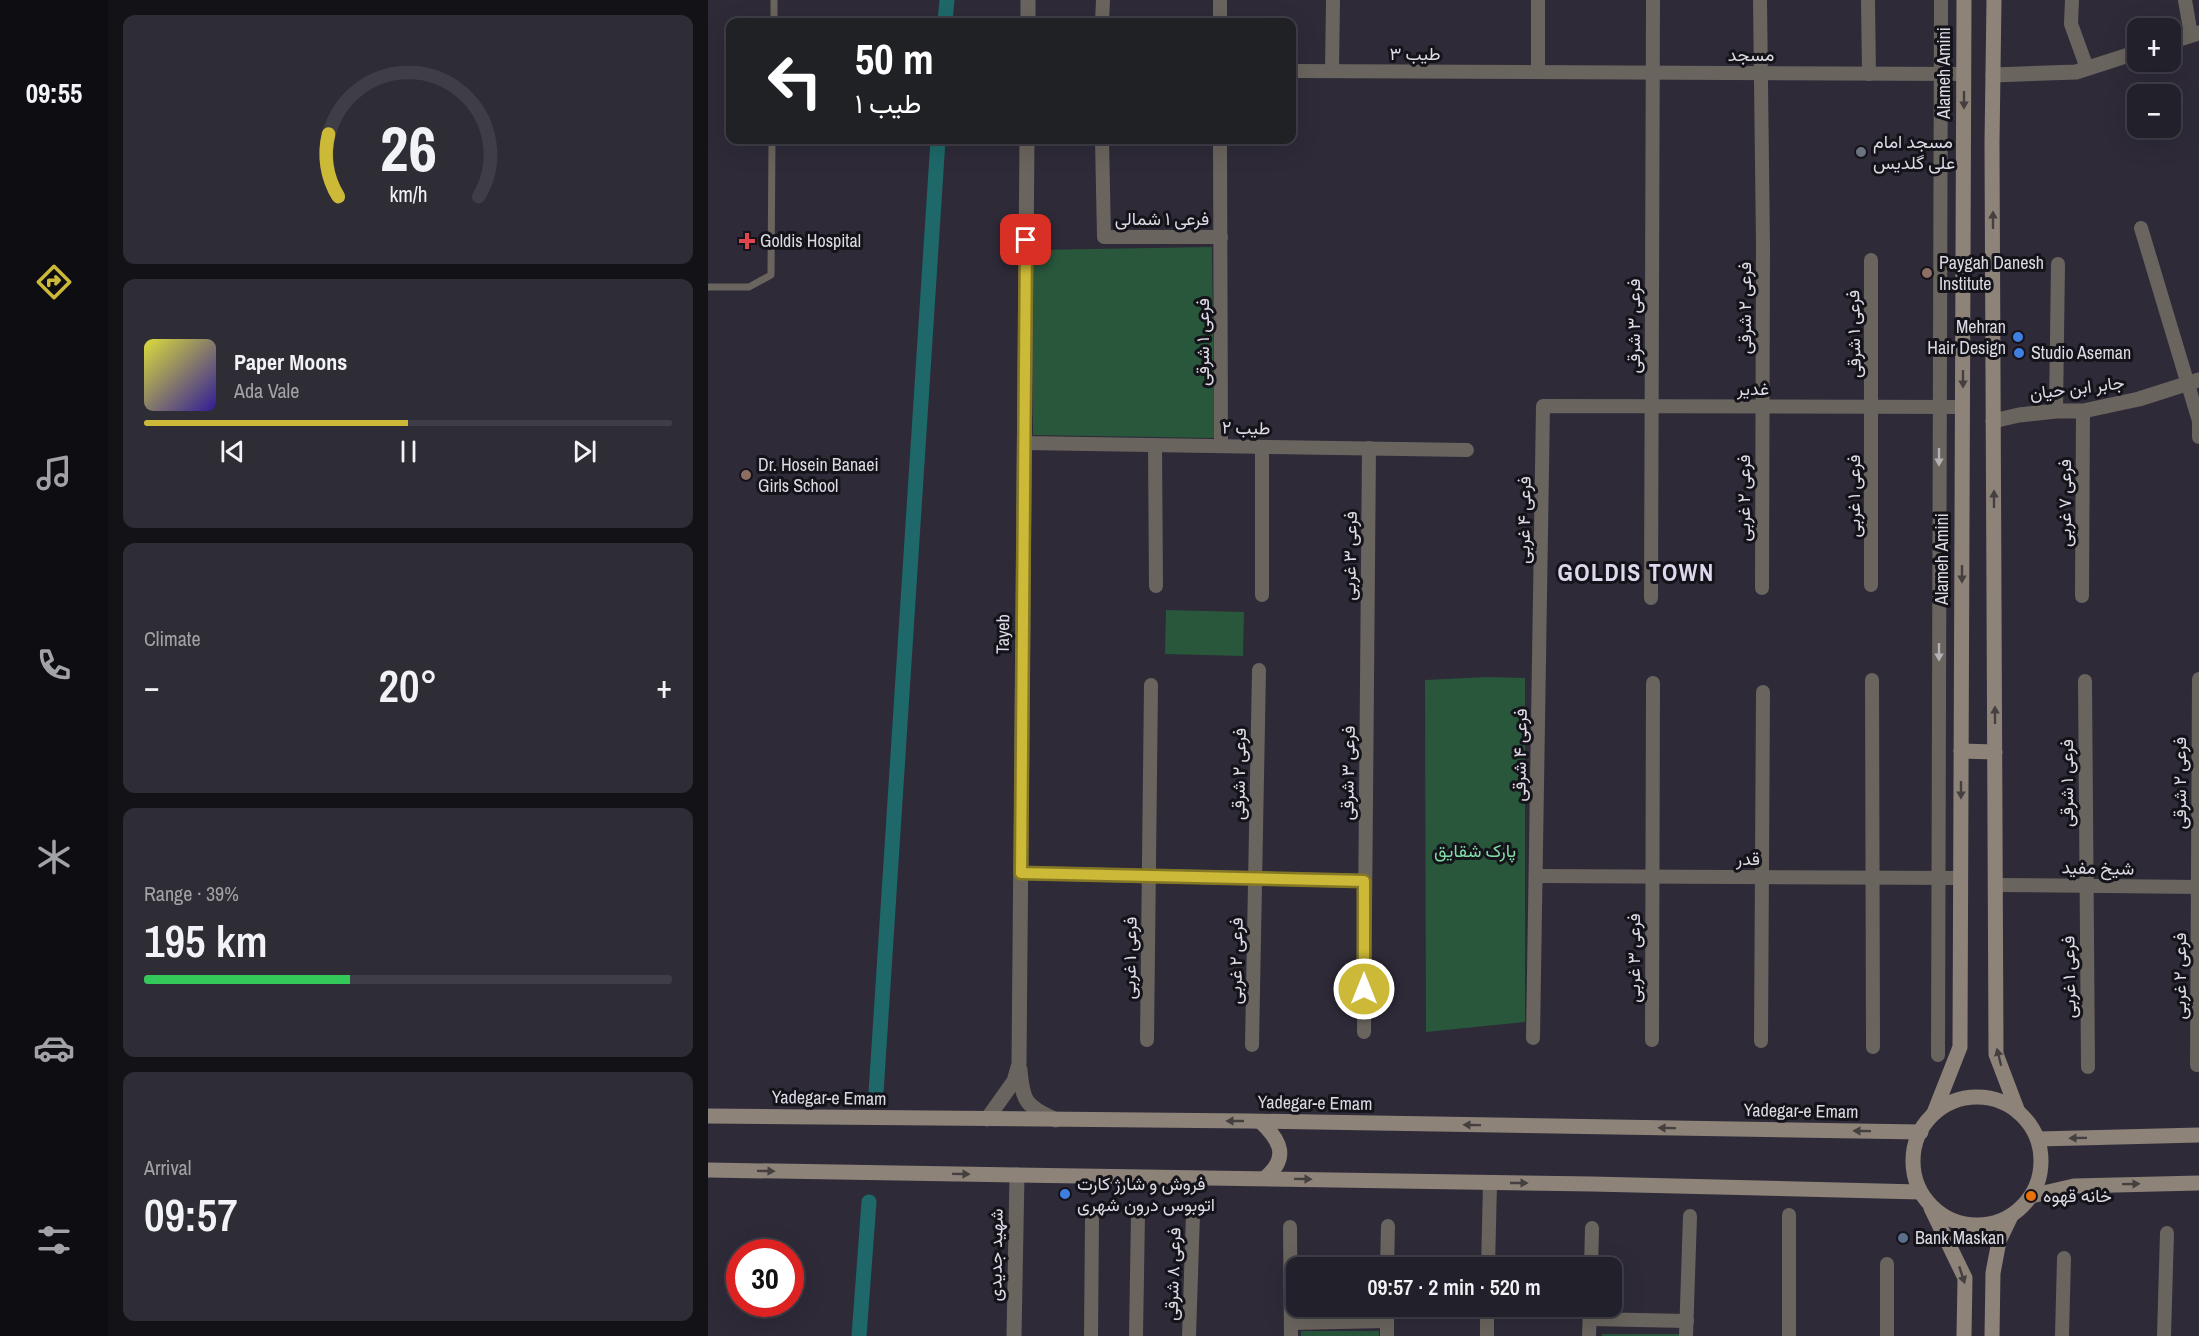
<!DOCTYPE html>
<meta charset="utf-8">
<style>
body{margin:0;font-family:"Archivo Narrow",Vazirmatn,sans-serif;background:#2e2d36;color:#f1f3f6;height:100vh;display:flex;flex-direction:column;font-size:22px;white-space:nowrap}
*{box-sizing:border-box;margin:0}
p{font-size:20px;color:#a2a3a8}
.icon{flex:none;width:33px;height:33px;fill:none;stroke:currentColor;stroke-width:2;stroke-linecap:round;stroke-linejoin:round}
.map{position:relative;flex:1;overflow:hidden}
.sheet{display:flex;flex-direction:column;gap:15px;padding:15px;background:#131217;width:600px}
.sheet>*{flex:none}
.guide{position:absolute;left:18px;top:18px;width:570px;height:126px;border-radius:12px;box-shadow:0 6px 24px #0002,0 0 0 2px #3f3e47;background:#202124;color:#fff;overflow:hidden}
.controls{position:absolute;left:1419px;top:18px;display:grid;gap:12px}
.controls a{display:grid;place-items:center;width:54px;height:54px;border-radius:12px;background:#22202a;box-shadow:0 6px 24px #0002,0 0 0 2px #3f3e47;font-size:30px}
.speed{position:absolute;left:18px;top:1239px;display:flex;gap:12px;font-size:30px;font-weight:700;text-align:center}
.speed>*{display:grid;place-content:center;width:78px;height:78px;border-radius:50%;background:#22202a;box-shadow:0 6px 24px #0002,0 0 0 2px #3f3e47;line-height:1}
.speed .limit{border:9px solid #d22;background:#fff;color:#111}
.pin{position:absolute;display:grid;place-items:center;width:51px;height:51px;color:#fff;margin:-26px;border-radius:12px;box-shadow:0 3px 9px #0006}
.me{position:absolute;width:66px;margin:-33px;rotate:0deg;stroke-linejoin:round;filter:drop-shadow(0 0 4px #0008)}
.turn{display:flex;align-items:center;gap:21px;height:126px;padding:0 30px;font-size:27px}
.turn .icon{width:78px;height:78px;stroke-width:2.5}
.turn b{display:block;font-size:42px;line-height:51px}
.big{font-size:45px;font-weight:600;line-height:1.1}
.sheet .widget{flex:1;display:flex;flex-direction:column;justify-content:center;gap:9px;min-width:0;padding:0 21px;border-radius:12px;background:#2e2d36}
.sheet .dial{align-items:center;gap:0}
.dial svg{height:156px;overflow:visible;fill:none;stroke:#3f3e47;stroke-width:7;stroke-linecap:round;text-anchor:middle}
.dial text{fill:#f1f3f6;stroke:none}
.song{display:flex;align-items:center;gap:18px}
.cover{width:72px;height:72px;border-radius:9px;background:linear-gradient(135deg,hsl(60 70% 55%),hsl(250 70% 35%))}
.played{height:6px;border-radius:3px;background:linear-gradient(90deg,#ccb938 50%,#3f3e47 50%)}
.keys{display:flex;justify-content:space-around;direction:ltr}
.heat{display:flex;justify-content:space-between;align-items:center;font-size:33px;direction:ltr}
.charge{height:9px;border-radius:4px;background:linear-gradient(90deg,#34c759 39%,#3f3e47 0)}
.trip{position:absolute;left:578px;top:1257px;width:336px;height:60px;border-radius:12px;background:#22202a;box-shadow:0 6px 24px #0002,0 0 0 2px #3f3e47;font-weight:600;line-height:60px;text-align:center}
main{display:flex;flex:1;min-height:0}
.tab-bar{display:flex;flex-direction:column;width:108px;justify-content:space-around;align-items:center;background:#0e0d11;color:#a2a3a8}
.tab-bar .icon{width:42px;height:42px}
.tab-bar .current{color:#ccb938}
.tab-bar b{font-size:27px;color:#f1f3f6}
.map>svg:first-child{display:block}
</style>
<main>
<nav class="tab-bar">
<b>09:55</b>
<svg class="icon current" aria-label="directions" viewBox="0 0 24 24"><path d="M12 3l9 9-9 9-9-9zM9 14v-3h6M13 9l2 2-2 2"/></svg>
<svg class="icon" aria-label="music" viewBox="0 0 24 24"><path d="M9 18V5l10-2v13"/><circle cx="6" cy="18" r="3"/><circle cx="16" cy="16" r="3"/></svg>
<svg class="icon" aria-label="phone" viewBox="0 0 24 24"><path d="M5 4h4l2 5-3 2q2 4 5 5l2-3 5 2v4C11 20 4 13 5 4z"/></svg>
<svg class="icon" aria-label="climate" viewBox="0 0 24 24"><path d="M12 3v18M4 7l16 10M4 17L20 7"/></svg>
<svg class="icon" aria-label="car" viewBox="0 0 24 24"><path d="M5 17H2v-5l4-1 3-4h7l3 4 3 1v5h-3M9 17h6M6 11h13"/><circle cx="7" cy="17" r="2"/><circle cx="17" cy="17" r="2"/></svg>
<svg class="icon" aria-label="filters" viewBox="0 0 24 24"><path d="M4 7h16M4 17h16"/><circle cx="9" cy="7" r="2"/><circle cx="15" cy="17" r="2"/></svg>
</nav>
<section class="sheet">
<div class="widget dial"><svg viewBox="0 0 100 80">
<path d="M14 69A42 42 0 1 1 86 69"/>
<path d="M14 69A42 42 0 0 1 9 37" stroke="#ccb938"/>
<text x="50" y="56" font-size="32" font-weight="700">26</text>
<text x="50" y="72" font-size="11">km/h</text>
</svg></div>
<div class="widget">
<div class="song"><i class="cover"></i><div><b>Paper Moons</b><p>Ada Vale</p></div></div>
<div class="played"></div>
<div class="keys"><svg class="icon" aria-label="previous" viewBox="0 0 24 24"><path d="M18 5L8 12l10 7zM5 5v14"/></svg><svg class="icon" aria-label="pause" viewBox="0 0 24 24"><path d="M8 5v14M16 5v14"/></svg><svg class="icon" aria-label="next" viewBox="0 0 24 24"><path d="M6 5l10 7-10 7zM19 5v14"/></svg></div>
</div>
<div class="widget"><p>Climate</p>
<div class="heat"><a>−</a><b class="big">20°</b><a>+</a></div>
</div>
<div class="widget"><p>Range · 39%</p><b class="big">195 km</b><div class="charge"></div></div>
<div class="widget"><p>Arrival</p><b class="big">09:57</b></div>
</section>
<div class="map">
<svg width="1491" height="1336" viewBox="0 0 1491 1336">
<rect width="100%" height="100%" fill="#2e2a38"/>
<!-- green -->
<g fill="#28573c">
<path d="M504,247L506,438L325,435V250Z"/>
<path d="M458,610L536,612L535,656L457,654Z"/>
<path d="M780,677L817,678V1022L718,1032L717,680Z"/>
<rect x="593" y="1331" width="78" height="5"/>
<rect x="894" y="1334" width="78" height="2"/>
</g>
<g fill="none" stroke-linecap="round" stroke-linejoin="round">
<!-- canal -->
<g stroke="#1e6869" stroke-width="15">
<path d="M237,22L239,0"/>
<path d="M168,1093L230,140"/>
<path d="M151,1336L161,1202"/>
</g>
<!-- service -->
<g stroke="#6a645e" stroke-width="7">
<path d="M66,22V0"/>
<path d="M0,287H41L63,275L64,140"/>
</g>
<!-- minor -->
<g stroke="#6a645e" stroke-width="14">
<path d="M512,0V22"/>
<path d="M1052,0L1055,245L1054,588"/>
<path d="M1160,0L1161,74"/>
<path d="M1364,0L1363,24L1379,68"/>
<path d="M1477,0L1483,35"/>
<path d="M394,22L395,0"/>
<path d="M584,71L1256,74"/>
<path d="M624,71L625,0"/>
<path d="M830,72V0"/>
<path d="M394,140L396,237H513"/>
<path d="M512,140L513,446"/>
<path d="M1433,228L1491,421V437"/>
<path d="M1163,260V585"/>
<path d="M1348,411L1350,264"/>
<path d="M317,443L759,450"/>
<path d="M447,445L448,586"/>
<path d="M554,595V447"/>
<path d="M1374,596L1375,411"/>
<path d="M943,598L945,0"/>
<path d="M1164,680L1165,1047"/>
<path d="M1377,681L1380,1067"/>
<path d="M313,873L656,881"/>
<path d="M828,876L1252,878"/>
<path d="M1288,885L1491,887"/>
<path d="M656,1032L661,448"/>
<path d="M825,1038L835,406L1254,407"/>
<path d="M439,1040L443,685"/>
<path d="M944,1040L945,683"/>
<path d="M1053,1041L1055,692"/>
<path d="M544,1045L551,670"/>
<path d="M1230,1055L1233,0"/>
<path d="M1489,1065L1491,679"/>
<path d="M1081,1215V1336"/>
<path d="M582,1227L583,1336"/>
<path d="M1179,1264V1336"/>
<path d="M679,1268L680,1226"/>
<path d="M780,1268L782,1183"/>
<path d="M883,1268L884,1228"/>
<path d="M679,1306V1336"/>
<path d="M882,1319L979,1321"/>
<path d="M584,1323L679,1321"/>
<path d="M383,1336L384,1219"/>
<path d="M428,1336L430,1214"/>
<path d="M481,1336L485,1213"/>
<path d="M779,1336V1306"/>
<path d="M881,1336L882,1306"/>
<path d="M978,1336L982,1216"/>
<path d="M1354,1336L1356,1258"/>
<path d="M1456,1336L1459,1233"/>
</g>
<!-- tertiary -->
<g stroke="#6a645e" stroke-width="15">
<path d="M320,22V0"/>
<path d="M1462,42L1491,33"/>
<path d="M1285,75L1368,72L1430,52"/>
<path d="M1285,421L1311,415L1348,411H1375L1431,399L1491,380"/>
<path d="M312,1070C315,1104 318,1105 348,1120"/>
<path d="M279,1119L306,1081L311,1064L319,140"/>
<path d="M306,1336L309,1175"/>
</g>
<!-- secondary -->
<g stroke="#8d8379" stroke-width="15">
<path d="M1286,0L1284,143L1288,1054L1310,1112"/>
<path d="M1253,751L1287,752"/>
<circle cx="1269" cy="1161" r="64"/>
<path d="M1226,1113L1252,1047L1256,0"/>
<path d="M0,1116L541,1121L1213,1132"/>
<path d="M553,1122C573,1141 581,1158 557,1178"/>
<path d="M1330,1139L1491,1135"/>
<path d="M0,1170L884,1184L1212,1192"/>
<path d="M1323,1196L1366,1186L1491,1183"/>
<path d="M1223,1208L1257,1278L1256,1336"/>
<path d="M1284,1336L1285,1273L1291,1241L1303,1216"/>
</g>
</g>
<!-- one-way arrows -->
<defs><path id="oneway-solid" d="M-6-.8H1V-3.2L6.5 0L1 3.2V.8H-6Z" transform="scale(1.5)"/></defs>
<g fill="#454040">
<use href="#oneway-solid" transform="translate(1256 100) rotate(90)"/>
<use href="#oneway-solid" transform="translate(1285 220) rotate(-90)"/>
<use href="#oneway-solid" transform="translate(1255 379) rotate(90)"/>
<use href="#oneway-solid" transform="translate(1286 499) rotate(-90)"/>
<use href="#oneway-solid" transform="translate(1254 574) rotate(90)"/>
<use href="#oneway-solid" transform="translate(1287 715) rotate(-90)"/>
<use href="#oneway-solid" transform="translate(1253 790) rotate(90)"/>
<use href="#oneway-solid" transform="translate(1291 1057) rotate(-104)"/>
<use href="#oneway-solid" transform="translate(527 1121) rotate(-180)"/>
<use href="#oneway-solid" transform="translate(764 1125) rotate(-179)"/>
<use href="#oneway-solid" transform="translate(959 1128) rotate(-179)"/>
<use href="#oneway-solid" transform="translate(1154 1131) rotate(-179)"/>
<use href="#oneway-solid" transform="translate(1370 1138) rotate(179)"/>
<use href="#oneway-solid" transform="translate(58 1171) rotate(1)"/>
<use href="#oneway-solid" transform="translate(253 1174) rotate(1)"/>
<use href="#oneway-solid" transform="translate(595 1179) rotate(1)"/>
<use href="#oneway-solid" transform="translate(811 1183)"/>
<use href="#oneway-solid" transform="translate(1423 1184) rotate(-1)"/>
<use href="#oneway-solid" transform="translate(1254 1275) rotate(72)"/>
</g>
<g fill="#b4b1b5">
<use href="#oneway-solid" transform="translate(1231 457) rotate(90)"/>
<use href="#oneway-solid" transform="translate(1231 652) rotate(90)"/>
</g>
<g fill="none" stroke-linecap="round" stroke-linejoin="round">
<!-- route casing -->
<g stroke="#857824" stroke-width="15">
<path id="route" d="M318,240L313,873L656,881V989"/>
</g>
<!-- route -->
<use href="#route" stroke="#ccb938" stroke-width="10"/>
</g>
<!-- markers -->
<circle fill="#6b7280" stroke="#15131a" stroke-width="2" cx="1153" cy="152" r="6"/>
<path fill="#e0444e" stroke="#15131a" stroke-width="2" d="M36 232h6v6h6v6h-6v6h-6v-6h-6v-6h6z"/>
<g fill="#8d6e63" stroke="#15131a" stroke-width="2">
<circle cx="1219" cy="273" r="6"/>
<circle cx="38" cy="475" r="6"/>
</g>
<g fill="#3f7fe0" stroke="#15131a" stroke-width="2">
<circle cx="1310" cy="337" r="6"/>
<circle cx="1311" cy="353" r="6"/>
<circle cx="357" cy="1194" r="6"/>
</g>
<circle fill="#e8710a" stroke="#15131a" stroke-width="2" cx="1323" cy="1196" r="6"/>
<circle fill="#5c6f8a" stroke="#15131a" stroke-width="2" cx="1195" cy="1238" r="6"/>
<g text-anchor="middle" stroke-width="6" stroke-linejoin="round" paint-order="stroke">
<!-- street labels -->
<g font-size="18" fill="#dcdae4" stroke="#15131a">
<text x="707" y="60">طیب ۳</text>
<text x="1043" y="61">مسجد</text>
<text transform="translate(1236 73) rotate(-90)" y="6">Alameh Amini</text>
<text x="454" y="225">فرعی ۱ شمالی</text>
<text transform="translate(1037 308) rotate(-90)" y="6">فرعی ۲ شرقی</text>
<text transform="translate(926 326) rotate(-90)" y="6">فرعی ۳ شرقی</text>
<text transform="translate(1146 334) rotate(-91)" y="6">فرعی ۱ شرقی</text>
<text transform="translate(495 342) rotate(-90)" y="6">فرعی ۱ شرقی</text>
<text transform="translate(1369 388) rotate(-7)" y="6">جابر ابن حیان</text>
<text x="1045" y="395">غدیر</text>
<text transform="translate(538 428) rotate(1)" y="6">طیب ۲</text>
<text transform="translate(1146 496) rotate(-90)" y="6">فرعی ۱ غربی</text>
<text transform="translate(1036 498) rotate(-90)" y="6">فرعی ۲ غربی</text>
<text transform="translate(1357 503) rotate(-90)" y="6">فرعی ۷ غربی</text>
<text transform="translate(816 520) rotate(-89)" y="6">فرعی ۴ غربی</text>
<text transform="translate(642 556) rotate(-89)" y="6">فرعی ۳ غربی</text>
<text transform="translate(1234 559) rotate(-90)" y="6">Alameh Amini</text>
<text transform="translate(295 634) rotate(-89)" y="6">Tayeb</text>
<text transform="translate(812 755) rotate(-89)" y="6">فرعی ۴ شرقی</text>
<text transform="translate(640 773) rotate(-89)" y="6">فرعی ۳ شرقی</text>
<text transform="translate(531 774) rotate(-89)" y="6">فرعی ۲ شرقی</text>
<text transform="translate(1359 783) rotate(-90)" y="6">فرعی ۱ شرقی</text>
<text transform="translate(1472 783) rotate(-90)" y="6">فرعی ۲ شرقی</text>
<text x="1040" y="865">قدر</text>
<text transform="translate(1390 868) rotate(1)" y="6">شیخ مفید</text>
<text transform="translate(422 958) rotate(-89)" y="6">فرعی ۱ غربی</text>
<text transform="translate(926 958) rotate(-90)" y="6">فرعی ۳ غربی</text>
<text transform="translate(528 961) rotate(-89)" y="6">فرعی ۲ غربی</text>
<text transform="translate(1472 976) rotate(-90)" y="6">فرعی ۲ غربی</text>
<text transform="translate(1361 977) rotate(-91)" y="6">فرعی ۱ غربی</text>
<text transform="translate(121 1098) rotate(1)" y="6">Yadegar-e Emam</text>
<text transform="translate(607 1103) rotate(1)" y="6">Yadegar-e Emam</text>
<text transform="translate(1093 1111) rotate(1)" y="6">Yadegar-e Emam</text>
<text transform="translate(288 1255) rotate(-89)" y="6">شهید جدیدی</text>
<text transform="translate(465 1274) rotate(-88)" y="6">فرعی ۸ شرقی</text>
</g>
<!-- poi labels -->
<g font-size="18" fill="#dcdae4" stroke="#15131a" text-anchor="start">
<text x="1165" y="148">مسجد امام<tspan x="1165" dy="21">علی گلدیس</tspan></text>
<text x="52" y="247">Goldis Hospital</text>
<text x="1231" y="269">Paygah Danesh<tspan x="1231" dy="21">Institute</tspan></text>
<text x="1298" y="333" text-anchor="end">Mehran<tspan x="1298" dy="21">Hair Design</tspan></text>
<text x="1323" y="359">Studio Aseman</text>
<text x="50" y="471">Dr. Hosein Banaei<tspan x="50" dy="21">Girls School</tspan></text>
<text x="369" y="1190">فروش و شارژ کارت<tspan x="369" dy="21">اتوبوس درون شهری</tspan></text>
<text x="1335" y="1202">خانه قهوه</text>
<text x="1207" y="1244">Bank Maskan</text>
</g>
<!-- park labels -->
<g font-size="18" fill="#81dca5" stroke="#15131a">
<text x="767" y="857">پارک شقایق</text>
</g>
<!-- district labels -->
<g font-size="24" font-weight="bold" letter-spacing="1.5" fill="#ddd8ec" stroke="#15131a">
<text x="928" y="581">GOLDIS TOWN</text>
</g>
</g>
</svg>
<div class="controls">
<a>+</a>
<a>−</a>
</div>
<div class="speed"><div class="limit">30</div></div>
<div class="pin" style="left:318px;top:240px;background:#d93025"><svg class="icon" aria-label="arrive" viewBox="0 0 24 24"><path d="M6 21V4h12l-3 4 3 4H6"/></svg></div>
<svg class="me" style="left:656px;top:989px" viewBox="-20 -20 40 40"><circle r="17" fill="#ccb938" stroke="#fff" stroke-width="3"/><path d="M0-11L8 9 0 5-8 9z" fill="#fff"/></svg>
<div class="trip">09:57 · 2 min · 520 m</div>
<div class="guide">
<div class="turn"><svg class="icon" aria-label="left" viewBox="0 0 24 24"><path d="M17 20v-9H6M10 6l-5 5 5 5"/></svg><div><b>50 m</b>طیب ۱</div></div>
</div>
</div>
</main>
